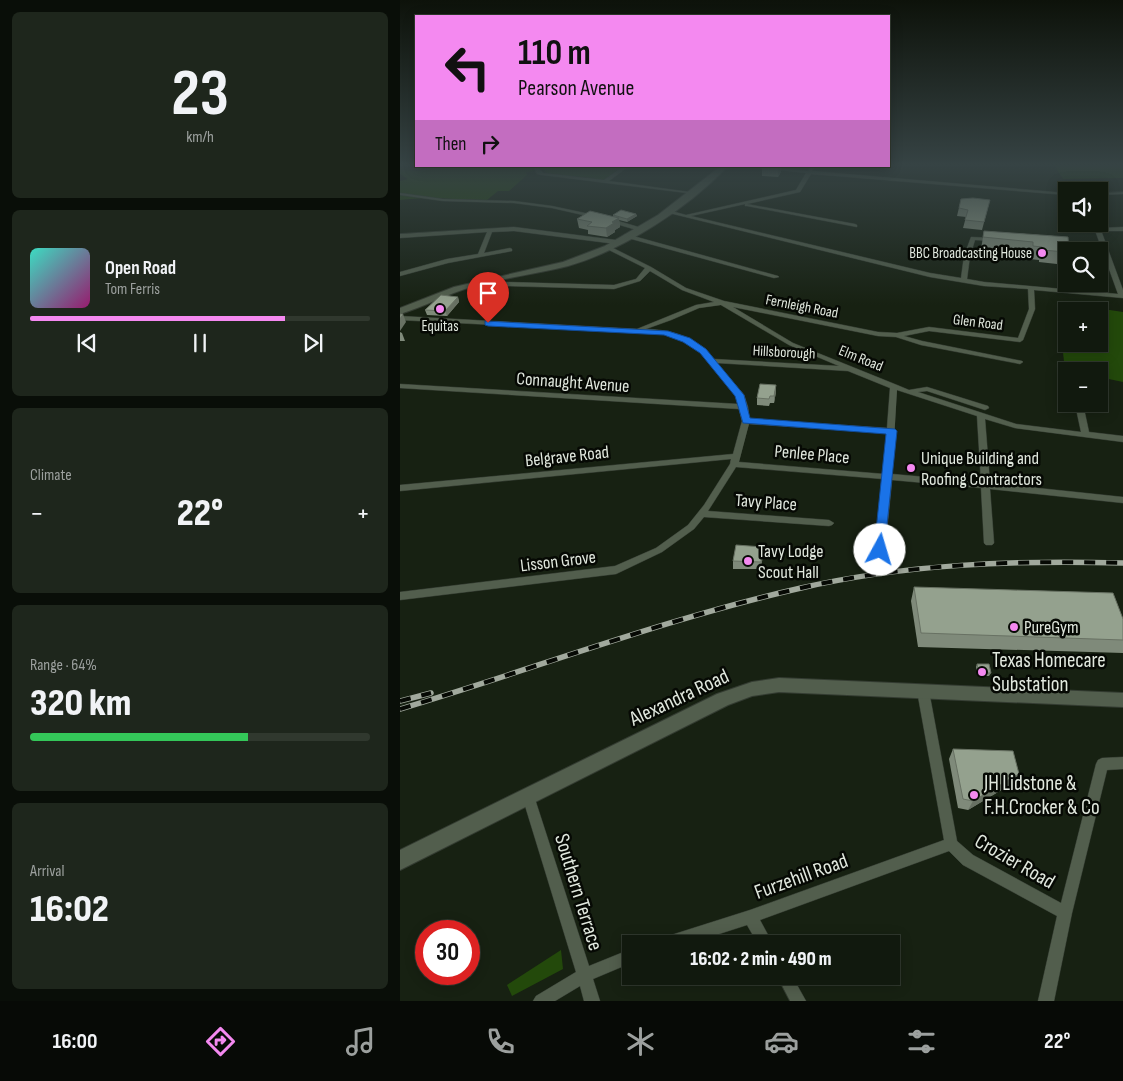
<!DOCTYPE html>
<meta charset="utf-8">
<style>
body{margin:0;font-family:"Sofia Sans Condensed",sans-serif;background:#1e261c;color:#f1f3f6;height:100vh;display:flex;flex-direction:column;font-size:19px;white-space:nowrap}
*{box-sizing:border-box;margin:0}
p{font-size:16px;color:#9ca09e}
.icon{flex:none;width:28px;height:28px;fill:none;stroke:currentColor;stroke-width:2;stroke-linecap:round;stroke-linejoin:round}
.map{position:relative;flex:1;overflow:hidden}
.side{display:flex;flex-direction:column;gap:12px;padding:12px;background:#090e08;width:400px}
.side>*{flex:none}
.guide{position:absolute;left:15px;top:15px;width:475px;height:152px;border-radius:0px;box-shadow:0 2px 12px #0003,0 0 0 1px #30382e;background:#f489f0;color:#111;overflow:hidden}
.tools{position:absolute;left:658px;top:182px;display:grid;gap:10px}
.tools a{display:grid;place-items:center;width:50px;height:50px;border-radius:0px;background:#11190e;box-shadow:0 2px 12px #0003,0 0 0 1px #30382e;font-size:25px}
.speed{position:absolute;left:15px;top:920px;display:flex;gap:10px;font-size:25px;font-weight:700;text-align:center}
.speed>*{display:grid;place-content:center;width:65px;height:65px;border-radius:50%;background:#11190e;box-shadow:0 2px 12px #0003,0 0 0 1px #30382e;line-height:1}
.speed .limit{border:8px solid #d22;background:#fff;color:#111}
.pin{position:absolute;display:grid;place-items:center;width:42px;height:42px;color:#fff;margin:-51px -21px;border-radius:50% 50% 50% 0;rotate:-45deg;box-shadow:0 0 5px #0007}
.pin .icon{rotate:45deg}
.me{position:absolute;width:55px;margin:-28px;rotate:6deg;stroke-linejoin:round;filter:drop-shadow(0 0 4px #0008)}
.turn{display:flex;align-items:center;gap:18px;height:105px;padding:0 20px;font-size:22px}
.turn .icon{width:65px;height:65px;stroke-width:2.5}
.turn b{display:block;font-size:35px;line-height:42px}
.then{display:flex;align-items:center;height:48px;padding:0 20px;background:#0003;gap:10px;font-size:19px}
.big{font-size:38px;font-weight:800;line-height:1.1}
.side .card{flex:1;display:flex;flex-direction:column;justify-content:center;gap:8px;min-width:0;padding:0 18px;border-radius:8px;background:#1e261c}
.side .dial{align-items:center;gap:0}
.dial b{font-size:65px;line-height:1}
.song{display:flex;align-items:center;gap:15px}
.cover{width:60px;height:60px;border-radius:8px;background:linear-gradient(135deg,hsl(170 70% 55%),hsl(320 70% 35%))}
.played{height:5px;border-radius:2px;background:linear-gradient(90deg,#f489f0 75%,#30382e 75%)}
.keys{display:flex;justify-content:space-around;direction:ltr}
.heat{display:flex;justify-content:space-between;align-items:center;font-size:28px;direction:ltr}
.charge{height:8px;border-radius:4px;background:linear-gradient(90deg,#34c759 64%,#30382e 0)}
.trip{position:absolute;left:222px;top:935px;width:278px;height:50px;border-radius:0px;background:#11190e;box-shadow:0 2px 12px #0003,0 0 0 1px #30382e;font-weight:800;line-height:50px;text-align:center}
.menu{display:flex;height:80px;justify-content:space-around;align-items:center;background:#070a06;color:#9ca09e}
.menu .icon{width:35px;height:35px}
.menu .active{color:#f489f0}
.menu b{font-size:22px;color:#f1f3f6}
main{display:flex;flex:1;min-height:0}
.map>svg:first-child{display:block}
</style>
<main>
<section class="side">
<div class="card dial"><b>23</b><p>km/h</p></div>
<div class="card">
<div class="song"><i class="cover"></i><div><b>Open Road</b><p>Tom Ferris</p></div></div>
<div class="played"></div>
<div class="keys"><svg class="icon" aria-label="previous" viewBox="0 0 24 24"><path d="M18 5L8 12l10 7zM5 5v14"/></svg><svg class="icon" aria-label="pause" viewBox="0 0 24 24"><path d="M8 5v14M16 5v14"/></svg><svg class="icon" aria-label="next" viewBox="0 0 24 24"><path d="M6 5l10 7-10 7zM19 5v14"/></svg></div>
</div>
<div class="card"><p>Climate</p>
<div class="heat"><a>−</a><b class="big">22°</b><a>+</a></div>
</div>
<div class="card"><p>Range · 64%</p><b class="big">320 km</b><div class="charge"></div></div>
<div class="card"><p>Arrival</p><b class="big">16:02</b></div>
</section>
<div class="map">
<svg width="723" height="1001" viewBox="0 0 723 1001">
<rect width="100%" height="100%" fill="#172112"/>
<!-- green -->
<g fill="#23490b">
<path d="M654,165H723V178L663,179Z"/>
<path d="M39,166H129L134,171L126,172L127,175L109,191H98L87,200C58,200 29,196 0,200V181L8,179L0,174V170L18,171Z"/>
<path d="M141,166H223L204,180L147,173Z"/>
<path d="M670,304L723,312V382L699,377V371H665L662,343L658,337L666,314V344H699V311H667Z"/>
<path d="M161,950L163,969L112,996L107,985Z"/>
</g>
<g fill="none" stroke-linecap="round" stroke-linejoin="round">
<!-- minor casing -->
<g stroke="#343c32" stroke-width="1">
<g id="minor">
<path d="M133,166H137L143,173L204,180L224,166H229L209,181L297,193L295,194L142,175L137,174Z"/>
<path d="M336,166H357L408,171L411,166H415L412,171L666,193V195L411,174L400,192L347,204L455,224L457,225V227L347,206H345V204L291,216L530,273L561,278L564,256L571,237L593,238L595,239V241L575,240L570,256L567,279L584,282L718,294L696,233L701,228L723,227V231H703L702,233L723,290V298L634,290L635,309L623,340L620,342L529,331L504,336L522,341L622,361L623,362L620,364L521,345L496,337L478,336L333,307L393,343L497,385L509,390L527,387L588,406L589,408L585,410L527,391L518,392L616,424L681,432L675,404H683L689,432L723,436V442L615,428L585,419L590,483L723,497V503L590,489L594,543L592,545H586L584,543L581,488L492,480L485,550L483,552H477L475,550L483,479L336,467L308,511L429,520L434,523L432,525L429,526L304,517L294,529L262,552L216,574L0,600V592L215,566L256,548L288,525L304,505L330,464L331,459L0,491V485L333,454L342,421L339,409L0,388V384L338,404L336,395L301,352L284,341L264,334L0,320V316L237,329L296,305L314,302L282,290L250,271L240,281L214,289L104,286L90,280V278H94L105,282L214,285L236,279L245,268L205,248V246L207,245L251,267L286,288L324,301L478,332L497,333L529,327L618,338L629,309L628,289L584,286L530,277L265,212L268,210L286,215L396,190L406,173ZM321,305L389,345L439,366L313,359C295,337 274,330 246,329L271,320L299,308ZM317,363L448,371L490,388L487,428L349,419L348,407L344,395ZM497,390L577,416L581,482L492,474ZM349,424L487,433L484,474L339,462Z"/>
<path d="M723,192V194L699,195V193Z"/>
<path d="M0,193L43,199L114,201L152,206L199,216L196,218L152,208L114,203L43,201L0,195Z"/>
<path d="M208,218L242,228L243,229L240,231L206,221V219Z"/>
<path d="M114,227L216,240L219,242L216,244L114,231L92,232L84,253L110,248L112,249V251L48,263L0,276V272L47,259L78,254L87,232L0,238V234Z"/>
<path d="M226,234L378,276L379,277L374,278L224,237V235Z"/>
<path d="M523,686L527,687L529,691L557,841L573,855L661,903L696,764L698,760L702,758L723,757V769L707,770L672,913L654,1001H638L657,916L563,865L549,851L360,920L373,944H358L347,925L288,944H258L260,939L265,937L350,910L544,840L517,691L519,687Z"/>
<path d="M128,790L132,792L134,796L189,966L231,949V963L193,979L200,1001H184L180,986L155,1001H133L136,996L176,972L122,796L124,792Z"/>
<path d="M377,976H392L406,1001H390Z"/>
</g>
</g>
<!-- secondary casing -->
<g stroke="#343c32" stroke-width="2">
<g id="secondary">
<path d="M321,166H328C288,208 224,250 168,266C136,274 103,278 71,287C47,294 24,307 0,314V308L54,287L163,262L205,246L258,215Z"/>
<path d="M379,678L723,693V707L379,692L352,696L328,705L0,870V850L317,694L352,682Z"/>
</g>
</g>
<!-- minor -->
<use href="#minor" fill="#525e4d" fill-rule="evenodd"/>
<!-- secondary -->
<use href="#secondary" fill="#525e4d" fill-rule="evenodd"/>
<!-- rail casing -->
<g stroke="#a1a99d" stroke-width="5.5">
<g id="rail">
<path d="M0,701L31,693"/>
<path d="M0,709C134,669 264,619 401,588C506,564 615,560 723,563"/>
</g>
</g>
<!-- rail -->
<use href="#rail" stroke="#060904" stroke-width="4" stroke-dasharray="11" stroke-linecap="butt"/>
</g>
<!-- wall -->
<g fill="#7f8a7a">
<path d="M362,166H381V172L378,177L362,176Z"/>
<path d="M561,199L590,200L582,230L563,228L566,217L557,216Z"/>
<path d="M236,214L237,216L227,222L219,220L220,227L215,230V232L207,237L188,234V230L179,228L177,219L213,217V215Z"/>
<path d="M584,231L668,237L666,265L639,262V260L630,259V254L581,249Z"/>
<path d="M58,297L59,302L47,316L27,315L25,310Z"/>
<path d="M0,332L2,333L5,341H0Z"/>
<path d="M376,392L374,403H370L369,406L357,405V398Z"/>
<path d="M363,547V554L361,569H333V561Z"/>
<path d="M514,587L723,619V653L518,647L511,601Z"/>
<path d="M577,664L591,673L589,676H578L576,667Z"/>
<path d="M553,749L613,783L568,810L558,808L549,759Z"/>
</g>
<!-- shaded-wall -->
<g fill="#687163">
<path d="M378,166H381V172L378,177Z"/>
<path d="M236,214L237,216L227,222V219Z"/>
<path d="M219,218L220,227L215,230V232L207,237L206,228L212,222Z"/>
<path d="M58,297L59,302L47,316L45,311Z"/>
<path d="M3,314L6,322L0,331V319Z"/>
<path d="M376,385V392L374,403V396Z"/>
<path d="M363,547V554L361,569V562Z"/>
<path d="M619,774L613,783L568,810L573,801Z"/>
</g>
<!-- building -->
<g fill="#94a18e" stroke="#687163">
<path d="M573,198L590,200L584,222L565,220L568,210L559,208L561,199Z"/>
<path d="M221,210L236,214L227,219L213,215Z"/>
<path d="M190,211L219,218L212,222L214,223L206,228L187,226L192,222L177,219Z"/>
<path d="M584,231L668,237L669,251H666V252L642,250V247L633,246V242L583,237Z"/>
<path d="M41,295L58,297L45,311L25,310Z"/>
<path d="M0,314H3L0,319Z"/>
<path d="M360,384L376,385L374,396H370L369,399L357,398Z"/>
<path d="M336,545L363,547L361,562L333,561Z"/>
<path d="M514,587L713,593L723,619V640L521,633Z"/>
<path d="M577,664H589L591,673H579Z"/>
<path d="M553,749L613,751L619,774L573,801L563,799Z"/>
</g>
<!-- sky -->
<linearGradient id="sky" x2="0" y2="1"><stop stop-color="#0d120a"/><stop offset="0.54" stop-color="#364344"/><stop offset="1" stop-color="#364344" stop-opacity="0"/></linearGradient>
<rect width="723" height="305" fill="url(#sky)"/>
<!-- route -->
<path fill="#1a73e8" stroke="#114b97" d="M85,321L268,331L290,338L306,349L344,395L350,418L495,429L497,431L484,553H476L474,550L486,434L343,423L335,396L300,353L283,342L264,335L88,326L85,325Z"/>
<!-- markers -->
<g fill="#f489f0" stroke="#060904" stroke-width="2">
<circle cx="642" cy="253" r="5"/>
<circle cx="40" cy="309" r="5"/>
<circle cx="511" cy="468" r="5"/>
<circle cx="348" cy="561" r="5"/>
<circle cx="614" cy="627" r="5"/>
<circle cx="582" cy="672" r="5"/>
<circle cx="574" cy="795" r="5"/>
</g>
<g text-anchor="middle" stroke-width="5" stroke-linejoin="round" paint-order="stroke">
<!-- far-poi labels -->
<g font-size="15" fill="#e1e8de" stroke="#060904" text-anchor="end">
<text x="632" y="258">BBC Broadcasting House</text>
<text x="40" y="331" text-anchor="middle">Equitas</text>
</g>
<!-- far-street labels -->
<g font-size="15" fill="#e1e8de" stroke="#060904">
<text transform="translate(402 306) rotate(11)" y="5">Fernleigh Road</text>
<text transform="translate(578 322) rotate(7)" y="5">Glen Road</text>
<text transform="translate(384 352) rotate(3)" y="5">Hillsborough</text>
<text transform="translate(461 358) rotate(22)" y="5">Elm Road</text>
</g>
<!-- street labels -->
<g font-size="18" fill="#e1e8de" stroke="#060904">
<text transform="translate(173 382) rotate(4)" y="6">Connaught Avenue</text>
<text transform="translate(412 454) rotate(5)" y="6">Penlee Place</text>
<text transform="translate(167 456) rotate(-6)" y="6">Belgrave Road</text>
<text transform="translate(366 502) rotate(4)" y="6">Tavy Place</text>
<text transform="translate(158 561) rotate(-7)" y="6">Lisson Grove</text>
</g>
<!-- poi labels -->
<g font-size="18" fill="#e1e8de" stroke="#060904" text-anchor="start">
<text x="521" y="464">Unique Building and<tspan x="521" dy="21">Roofing Contractors</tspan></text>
<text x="358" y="557">Tavy Lodge<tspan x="358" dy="21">Scout Hall</tspan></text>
<text x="624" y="633">PureGym</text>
</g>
<!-- near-poi labels -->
<g font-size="21" fill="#e1e8de" stroke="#060904" text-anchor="start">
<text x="592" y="667">Texas Homecare<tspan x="592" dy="24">Substation</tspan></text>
<text x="584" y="790">JH Lidstone &amp;<tspan x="584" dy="24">F.H.Crocker &amp; Co</tspan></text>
</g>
<!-- near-street labels -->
<g font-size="21" fill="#e1e8de" stroke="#060904">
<text transform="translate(279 697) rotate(-25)" y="7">Alexandra Road</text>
<text transform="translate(615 861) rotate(30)" y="7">Crozier Road</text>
<text transform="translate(401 876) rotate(-20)" y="7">Furzehill Road</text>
<text transform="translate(179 892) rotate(73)" y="7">Southern Terrace</text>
</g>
</g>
</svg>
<div class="tools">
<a><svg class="icon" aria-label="sound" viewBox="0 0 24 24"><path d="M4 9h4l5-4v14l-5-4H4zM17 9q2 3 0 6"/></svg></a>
<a><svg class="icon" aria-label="search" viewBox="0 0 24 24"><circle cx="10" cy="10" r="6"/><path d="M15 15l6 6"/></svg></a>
<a>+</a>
<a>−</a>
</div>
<div class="speed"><div class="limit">30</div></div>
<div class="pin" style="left:88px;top:323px;background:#d93025"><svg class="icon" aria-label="arrive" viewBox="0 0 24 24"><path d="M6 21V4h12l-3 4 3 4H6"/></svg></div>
<svg class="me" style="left:480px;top:550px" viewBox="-20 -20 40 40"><circle r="19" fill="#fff"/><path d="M0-13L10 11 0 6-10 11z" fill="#1a73e8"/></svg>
<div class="trip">16:02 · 2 min · 490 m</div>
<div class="guide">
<div class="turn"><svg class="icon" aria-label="left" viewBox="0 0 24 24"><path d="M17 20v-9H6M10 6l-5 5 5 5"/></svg><div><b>110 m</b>Pearson Avenue</div></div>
<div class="then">Then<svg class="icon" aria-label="right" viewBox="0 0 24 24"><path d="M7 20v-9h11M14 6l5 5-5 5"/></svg></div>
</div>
</div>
</main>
<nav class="menu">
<b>16:00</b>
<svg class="icon active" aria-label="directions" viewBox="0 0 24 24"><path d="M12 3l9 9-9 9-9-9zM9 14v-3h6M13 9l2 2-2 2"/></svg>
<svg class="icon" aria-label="music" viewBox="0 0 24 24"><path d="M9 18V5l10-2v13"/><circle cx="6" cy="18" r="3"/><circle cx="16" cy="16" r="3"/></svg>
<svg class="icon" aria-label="phone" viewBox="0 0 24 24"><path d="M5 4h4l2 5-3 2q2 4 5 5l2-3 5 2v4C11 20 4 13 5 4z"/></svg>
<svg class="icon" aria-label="climate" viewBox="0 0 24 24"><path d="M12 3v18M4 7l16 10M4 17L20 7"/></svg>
<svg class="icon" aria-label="car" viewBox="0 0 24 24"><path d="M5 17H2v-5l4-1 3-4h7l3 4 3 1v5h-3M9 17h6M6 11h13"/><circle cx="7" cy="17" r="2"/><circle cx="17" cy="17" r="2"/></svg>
<svg class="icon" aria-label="filters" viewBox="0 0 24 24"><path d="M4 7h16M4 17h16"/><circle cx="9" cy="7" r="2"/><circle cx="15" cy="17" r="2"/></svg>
<b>22°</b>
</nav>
